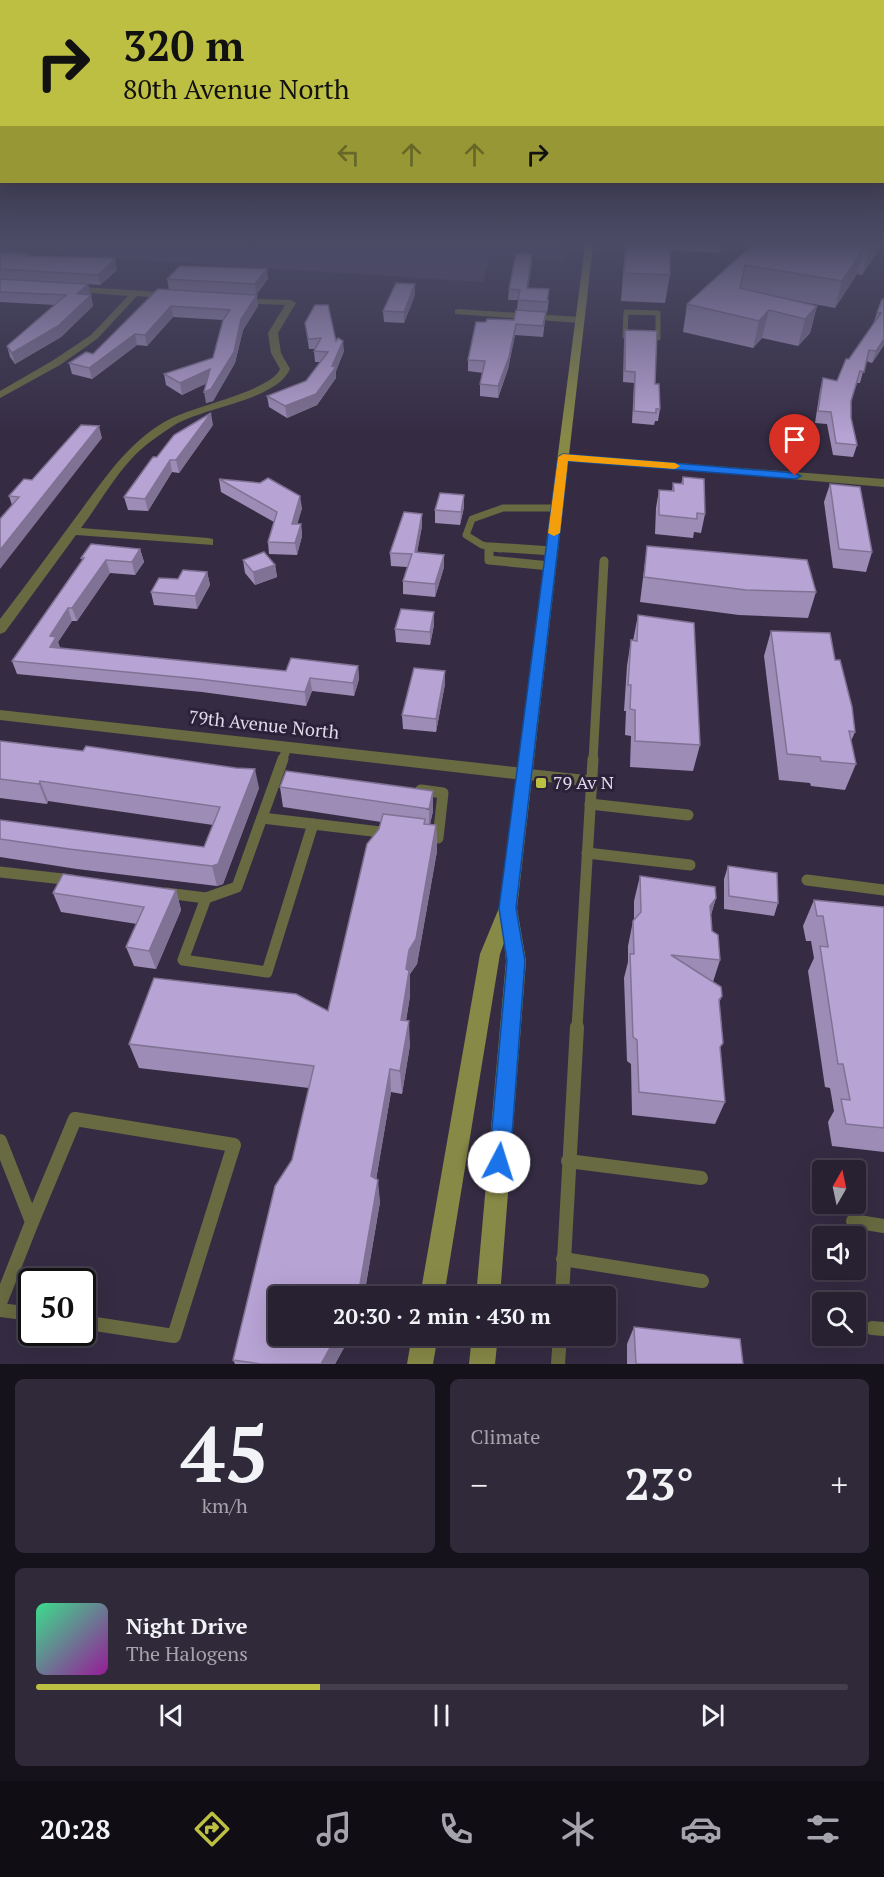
<!DOCTYPE html>
<meta charset="utf-8">
<style>
body{margin:0;font-family:"PT Serif",serif;background:#30293a;color:#f1f3f6;height:100vh;display:flex;flex-direction:column;font-size:22px;white-space:nowrap}
*{box-sizing:border-box;margin:0}
p{font-size:20px;color:#a5a3ac}
.icon{flex:none;width:33px;height:33px;fill:none;stroke:currentColor;stroke-width:2;stroke-linecap:round;stroke-linejoin:round}
.map{position:relative;height:1364px;overflow:hidden}
.details{display:flex;flex-direction:column;gap:15px;padding:15px;background:#16121c;flex:1}
.details>*{flex:none}
.banner{position:absolute;left:0px;top:0px;width:885px;height:183px;box-shadow:0 6px 24px #0002,0 0 0 2px #443e4d;background:#bdbf43;color:#111;overflow:hidden}
.needle{width:39px;rotate:9deg}
.fabs{position:absolute;left:812px;top:1160px;display:grid;gap:12px}
.fabs a{display:grid;place-items:center;width:54px;height:54px;border-radius:6px;background:#282132;box-shadow:0 6px 24px #0002,0 0 0 2px #443e4d;font-size:30px}
.speed{position:absolute;left:18px;top:1268px;display:flex;gap:12px;font-size:30px;font-weight:700;text-align:center}
.speed>*{display:grid;place-content:center;width:78px;height:78px;border-radius:50%;background:#282132;box-shadow:0 6px 24px #0002,0 0 0 2px #443e4d;line-height:1}
.speed .limit{border:3px solid #111;border-radius:9px;background:#fff;color:#111}
.pin{position:absolute;display:grid;place-items:center;width:51px;height:51px;color:#fff;margin:-62px -26px;border-radius:50% 50% 50% 0;rotate:-45deg;box-shadow:0 0 6px #0007}
.pin .icon{rotate:45deg}
.me{position:absolute;width:66px;margin:-33px;rotate:5deg;stroke-linejoin:round;filter:drop-shadow(0 0 4px #0008)}
.turn{display:flex;align-items:center;gap:21px;height:126px;padding:0 24px;font-size:27px}
.turn .icon{width:78px;height:78px;stroke-width:2.5}
.turn b{display:block;font-size:42px;line-height:51px}
.lanes{display:flex;align-items:center;height:57px;padding:0 24px;background:#0003;justify-content:center;gap:30px;direction:ltr}
.lanes .off{opacity:.35}
.big{font-size:45px;font-weight:700;line-height:1.1}
.details .tile{flex:1;display:flex;flex-direction:column;justify-content:center;gap:9px;min-width:0;padding:0 21px;border-radius:9px;background:#30293a}
.details .dial{align-items:center;gap:0}
.dial b{font-size:78px;line-height:1}
.song{display:flex;align-items:center;gap:18px}
.cover{width:72px;height:72px;border-radius:9px;background:linear-gradient(135deg,hsl(150 70% 55%),hsl(300 70% 35%))}
.played{height:6px;border-radius:3px;background:linear-gradient(90deg,#bdbf43 35%,#443e4d 35%)}
.keys{display:flex;justify-content:space-around;direction:ltr}
.heat{display:flex;justify-content:space-between;align-items:center;font-size:33px;direction:ltr}
.details .tiles{flex:1;display:grid;gap:15px;grid-template-columns:1fr 1fr}
.tile:last-child{grid-column:span 2}
.trip{position:absolute;left:268px;top:1286px;width:348px;height:60px;border-radius:6px;background:#282132;box-shadow:0 6px 24px #0002,0 0 0 2px #443e4d;font-weight:700;line-height:60px;text-align:center}
.dock{display:flex;height:96px;justify-content:space-around;align-items:center;background:#100d14;color:#a5a3ac}
.dock .icon{width:42px;height:42px}
.dock .active{color:#bdbf43}
.dock b{font-size:27px;color:#f1f3f6}
.map>svg:first-child{display:block}
</style>
<div class="map">
<svg width="884" height="1364" viewBox="0 0 884 1364">
<rect width="100%" height="100%" fill="#352c43"/>
<!-- green -->
<path fill="#513f69" d="M0,246H566L564,261L490,256L483,282L0,251Z"/>
<g fill="none" stroke-linecap="round" stroke-linejoin="round">
<!-- path -->
<path stroke="#7b7487" stroke-width="1.5" stroke-dasharray="1.5 1.5" stroke-linecap="butt" d="M376,246L390,253"/>
<!-- service-far4 -->
<path stroke="#686a41" stroke-width="5" d="M625,336L626,312L658,313V338"/>
<!-- service-far3 -->
<path stroke="#686a41" stroke-width="7" d="M500,549L482,545L466,535L472,519L503,508H557"/>
<!-- service-far2 -->
<g stroke="#686a41" stroke-width="9">
<path d="M489,547V560L550,566"/>
<path d="M491,547L552,551"/>
<path d="M282,761L287,748"/>
<path d="M593,761L604,561"/>
</g>
<!-- service-far1 -->
<g stroke="#686a41" stroke-width="11">
<path d="M524,774L590,781"/>
<path d="M421,790L443,793L438,838L426,837"/>
<path d="M590,804L688,815"/>
<path d="M262,818L389,833"/>
<path d="M587,853L690,865"/>
<path d="M0,872L72,880"/>
<path d="M807,880L884,890"/>
<path d="M166,893L206,898L237,887L283,759"/>
<path d="M206,898L183,960L267,972L313,824"/>
<path d="M577,1028L593,759"/>
</g>
<!-- service -->
<g stroke="#686a41" stroke-width="14">
<path d="M0,1141L32,1222L0,1303"/>
<path d="M568,1161L701,1178"/>
<path d="M853,1221L884,1226"/>
<path d="M32,1222L75,1119L234,1145L174,1336L82,1322"/>
<path d="M563,1259L702,1281"/>
<path d="M562,1296L577,1027"/>
<path d="M0,1310L32,1314"/>
<path d="M872,1328L884,1329"/>
<path d="M558,1364L560,1335"/>
</g>
<!-- minor -->
<g fill="#686a41" fill-rule="evenodd">
<path d="M69,286L174,293L178,296L174,299L137,296L97,339L60,365L0,398V391L52,361L91,335L128,296L66,291L65,289Z"/>
<path d="M236,298L291,300L296,303L278,333L281,353L290,369C276,401 202,407 173,426C161,434 146,444 136,454C115,475 99,504 81,528L208,538L213,539V545L76,535L5,632L0,634V619C26,585 51,551 76,517C104,480 125,445 166,421C191,406 270,392 280,369L271,353L268,333L285,305L239,303L236,302Z"/>
<path d="M458,309L580,317L585,320L580,323L455,314V310Z"/>
<path d="M563,454L884,479V487L559,459L557,457Z"/>
<path d="M0,710L524,768L530,770L532,774L530,778L524,780L0,720Z"/>
</g>
<!-- secondary -->
<g fill="#878946" fill-rule="evenodd">
<path d="M585,246H593L517,908L526,961L500,1296H476L506,961L504,943L500,954L444,1296H420L480,954L499,908Z"/>
<path d="M412,1335H438L433,1364H407Z"/>
<path d="M472,1335H498L495,1364H469Z"/>
</g>
</g>
<!-- wall -->
<g fill="#9d8cb6">
<path d="M625,246H721L720,253L670,250V275L665,303L621,301Z"/>
<path d="M751,246H878L876,254L862,275L857,274L835,308L798,301L817,306L810,333L798,346L762,338L753,348L683,332L687,304Z"/>
<path d="M0,252L30,254V256L117,270L100,285L88,284L93,306L61,337L15,364L10,357L7,346L55,305L0,302Z"/>
<path d="M532,254V264L528,288L549,300L547,313L546,312L543,337L515,335L508,369L498,398L480,396V384L483,373L468,371V360L486,322L514,320L517,310L518,300H508L509,289Z"/>
<path d="M167,279H268L256,295L258,306L243,330L235,363L213,401L206,403V383L182,395L166,385L164,374L213,358L223,320L173,317L147,346L137,345L92,379L72,374L69,363L93,354L169,290Z"/>
<path d="M415,295L404,323L384,322L383,311Z"/>
<path d="M882,299L884,345L872,363L866,361L860,383H857L851,401V418L857,445L853,457L833,455L827,424L815,423L820,390L823,378L837,381L849,359L874,324H873L877,313Z"/>
<path d="M305,323L336,341L344,351L336,371V378L317,405L287,418L269,407L267,396L306,381L320,362H315L314,351L315,349H309Z"/>
<path d="M625,330L655,384L660,409L658,421H655L654,425L632,423L634,383L623,382L624,341Z"/>
<path d="M213,425L179,473L172,472L148,511L128,510L124,497L157,457Z"/>
<path d="M102,438L12,505L9,496L32,480Z"/>
<path d="M683,477L705,514L701,533L694,532L693,538L655,534L656,508L659,490L672,491L673,483L681,484Z"/>
<path d="M219,479L302,508L297,524H301L302,536L297,555L269,554L268,542L274,522L221,492Z"/>
<path d="M830,484L872,552L866,572L833,568L824,502Z"/>
<path d="M464,507L460,525L435,523V510Z"/>
<path d="M422,526L417,552L444,567L435,597L403,594V581L407,567L391,566L390,553Z"/>
<path d="M647,546L816,592L808,618L739,615L640,602Z"/>
<path d="M140,549L144,562L135,575L110,573L77,621H72L58,642L60,648L286,671L358,666L359,679L354,696L312,691L306,706L202,692L17,674L12,661L82,560L81,558Z"/>
<path d="M243,560L275,565L277,577L255,585L245,573Z"/>
<path d="M207,572L210,585L197,609L154,605L151,592L178,579Z"/>
<path d="M638,615L700,745L693,771L630,767L631,736L625,735L626,711H624L627,666L631,640L633,641Z"/>
<path d="M434,625L430,645L396,642L395,629Z"/>
<path d="M771,631L835,660L855,732L851,741L856,764L845,790L811,786L810,783L779,780L764,656Z"/>
<path d="M445,684L436,732L403,729L402,715Z"/>
<path d="M0,741L259,788L223,884L217,886L77,869L0,857V820L204,847L213,825L48,801L47,804L0,798Z"/>
<path d="M286,771L433,811L430,824L436,825L437,851L417,964L410,974V996L406,1021L410,1045L402,1094L391,1092L376,1180L380,1202L364,1296H279V1335H351L335,1364H235L233,1360L292,1160L309,1088L139,1068L129,1044L328,1011L381,822L283,807L280,787Z"/>
<path d="M728,866L778,903L774,916L724,909V879Z"/>
<path d="M640,876L716,898L711,915L712,931L720,960L713,982L722,996L719,1003L720,1050L725,1102L715,1124L632,1115L631,1064L627,1061L624,978L628,962V946L633,921L634,919V901Z"/>
<path d="M176,890L181,910L156,969L134,966L126,947L137,924L61,912L53,893Z"/>
<path d="M814,900L884,907V1152L832,1146L828,1122L834,1111L830,1088L825,1087L808,971L814,958L811,941H806L803,926Z"/>
<path d="M634,1327L743,1364H627V1344Z"/>
</g>
<!-- shaded-wall -->
<g fill="#807294">
<path d="M872,246H878L876,254L862,275L870,249Z"/>
<path d="M864,248L857,274L835,308L842,281Z"/>
<path d="M532,254V264L526,298L527,288Z"/>
<path d="M115,259L117,270L100,285L98,275Z"/>
<path d="M267,269L268,279L256,295L255,284Z"/>
<path d="M88,284L90,295L77,294Z"/>
<path d="M415,284V295L404,323V312Z"/>
<path d="M91,295L93,306L61,337L15,364L12,353Z"/>
<path d="M257,295L258,306L243,330L235,363L213,401L206,403L204,392L241,319Z"/>
<path d="M171,306L173,317L147,346L145,335Z"/>
<path d="M817,306L810,333L798,346L805,319Z"/>
<path d="M769,310L762,338L753,348L759,321Z"/>
<path d="M516,324L515,335L508,369L498,398V386Z"/>
<path d="M135,334L137,345L92,379L89,368Z"/>
<path d="M884,339V345L872,363L876,351Z"/>
<path d="M343,341L344,351L336,371V378L317,405L287,418L285,406L332,366Z"/>
<path d="M210,369L212,381L182,395L180,383Z"/>
<path d="M211,413L213,425L179,473L176,460Z"/>
<path d="M99,426L102,438L0,569V550Z"/>
<path d="M170,460L172,472L148,511L145,499Z"/>
<path d="M464,495V507L460,525L461,512Z"/>
<path d="M300,496L302,508L294,536L292,524Z"/>
<path d="M422,514V526L415,564V552Z"/>
<path d="M301,524L302,536L297,555L295,543Z"/>
<path d="M140,549L144,562L135,575L132,562Z"/>
<path d="M444,555V567L435,597V584Z"/>
<path d="M106,560L110,573L77,621L72,608Z"/>
<path d="M275,565L277,577L255,585L253,572Z"/>
<path d="M207,572L210,585L197,609L195,596Z"/>
<path d="M68,608L72,621L58,642L61,650L50,647V636Z"/>
<path d="M434,612V625L430,645V632Z"/>
<path d="M358,666L359,679L354,696L353,683Z"/>
<path d="M445,671V684L436,732V719Z"/>
<path d="M310,678L312,691L306,706L305,692Z"/>
<path d="M255,769L259,788L223,884L217,886L212,866Z"/>
<path d="M40,781L48,801L47,804L39,784Z"/>
<path d="M433,791V811L429,829V809Z"/>
<path d="M436,825L437,851L417,964L410,974V996L402,1044L401,1020L406,969Z"/>
<path d="M176,890L181,910L156,969L149,951Z"/>
<path d="M716,898L708,923L710,906Z"/>
<path d="M409,1021L410,1045L402,1094L400,1071Z"/>
<path d="M390,1069L391,1092L373,1197L371,1176Z"/>
<path d="M378,1180L380,1202L364,1296H358Z"/>
<path d="M337,1335H351L335,1364H321Z"/>
</g>
<!-- building -->
<g fill="#b7a3d4" stroke="#807294" stroke-width="1.5">
<path d="M627,246H670V275L624,273Z"/>
<path d="M751,246H872L870,249L864,248L842,281L745,265L740,288L817,306L805,319L769,310L759,321L687,304Z"/>
<path d="M0,252L30,254L27,256L113,258L115,259L98,275L0,269Z"/>
<path d="M516,253L532,254L527,288L549,289L547,302L518,300L520,290L509,289Z"/>
<path d="M180,266L267,269L255,284L167,279Z"/>
<path d="M0,279L88,284L77,294L91,295L58,326L12,353L7,346L66,295L0,292Z"/>
<path d="M396,283L415,284L404,312L383,311Z"/>
<path d="M158,289L257,295L241,319L234,352L211,389L204,392L210,369L180,383L164,374L213,358L223,320L230,310L171,306L145,335L135,334L89,368L69,363L86,352L93,354Z"/>
<path d="M882,299H884V339L876,351L869,350L864,372L860,371L851,401V418L857,445L836,443L831,412L818,411L823,378L837,381L846,359H849L881,313H877Z"/>
<path d="M315,305H328L336,341L338,338L343,341L332,366L336,367L316,394L285,406L267,396L306,381L328,352L314,351L321,338L308,339L305,323Z"/>
<path d="M516,310L546,312L543,326L516,324L509,357L498,386L480,384L485,361L468,360L476,322H486L487,319L514,320Z"/>
<path d="M625,330L657,331L655,384H659L660,409H656V413L634,411L635,372L625,371Z"/>
<path d="M211,413L176,460H170L145,499L124,497L153,457H157L174,435Z"/>
<path d="M81,425L99,426L0,550V519L19,497L9,496L24,479L32,480Z"/>
<path d="M683,477L704,479L705,514L697,513V519L659,515V490L674,491L673,483L683,484Z"/>
<path d="M268,478L300,496L292,524H301L295,543L268,542L277,512L219,479L260,483Z"/>
<path d="M830,484L860,487L872,552L839,549Z"/>
<path d="M440,493L464,495L461,512L435,510Z"/>
<path d="M404,512L422,514L415,552L444,555L435,584L403,581L412,554L390,553Z"/>
<path d="M91,544L140,549L132,562L106,560L72,608H68L50,636L56,637L50,647L286,671L291,658L358,666L353,683L310,678L305,692L199,679L12,661L84,558H81Z"/>
<path d="M647,546L807,560L816,592L746,590L644,577Z"/>
<path d="M264,552L275,565L253,572L243,560Z"/>
<path d="M183,570L207,572L195,596L151,592L159,578L178,579Z"/>
<path d="M401,609L434,612L430,632L395,629Z"/>
<path d="M638,615L694,623L700,745L635,741V710L630,709L631,685H628L631,640L637,641Z"/>
<path d="M771,631L830,633L835,660H840L852,707L855,732L849,731L856,764L821,761L820,757L787,754Z"/>
<path d="M414,668L445,671L436,719L402,715Z"/>
<path d="M0,741L83,751L86,746L236,768L255,769L218,864L212,866L69,849L0,839V820L204,847L220,807L40,781L39,784L0,779Z"/>
<path d="M286,771L433,791L429,809L280,787Z"/>
<path d="M383,814L425,819L424,824L436,825L416,939L409,950L406,969L409,971L401,1020L409,1021L400,1071L390,1069L371,1176L378,1180L358,1296H279V1335H337L321,1364H261L233,1360L275,1186L292,1160L314,1066L129,1044L154,978L296,994L328,1011L367,844L379,829Z"/>
<path d="M728,866L777,873L778,903L729,896Z"/>
<path d="M63,874L176,890L149,951L126,947L144,907L53,893Z"/>
<path d="M640,876L715,887L716,898L710,906L712,931L718,935L720,960L671,955L721,987L722,996L719,1000L723,1043L720,1047L725,1102L639,1092L637,1040L633,1037L630,954H634L633,921L641,912Z"/>
<path d="M814,900L884,907V1128L846,1124L841,1099L850,1100L843,1064H838L820,946L828,947L823,916H817Z"/>
<path d="M634,1327L740,1339L743,1364H636Z"/>
</g>
<!-- sky -->
<linearGradient id="sky" x2="0" y2="1"><stop stop-color="#1d1825"/><stop offset="0.56" stop-color="#4b4b66"/><stop offset="1" stop-color="#4b4b66" stop-opacity="0"/></linearGradient>
<rect width="884" height="436" fill="url(#sky)"/>
<!-- route -->
<path fill="#1a73e8" stroke="#114b97" stroke-width="1.5" d="M563,454L795,473L801,476L795,479L568,461L516,908L525,961L510,1162L507,1169L499,1172L492,1169L489,1162L507,961L499,908L558,457Z"/>
<!-- slow -->
<path fill="#f59e0b" d="M563,454L675,463L680,466L675,469L568,461L560,533L554,536L548,533L558,457Z"/>
<!-- markers -->
<rect fill="#bdbf43" stroke="#2b2239" stroke-width="2" x="535" y="777" width="12" height="12" rx="3"/>
<g text-anchor="middle" stroke-width="6" stroke-linejoin="round" paint-order="stroke">
<!-- street labels -->
<g font-size="18" fill="#e0dbea" stroke="#2b2239">
<text transform="translate(264 725) rotate(6)" y="6">79th Avenue North</text>
</g>
<!-- poi labels -->
<g font-size="18" fill="#e0dbea" stroke="#2b2239" text-anchor="start">
<text x="553" y="789">79 Av N</text>
</g>
</g>
</svg>
<div class="fabs">
<a><svg class="needle" viewBox="-14 -14 28 28"><path d="M0-13l5 13h-10z" fill="#e53935"/><path d="M0 13l5-13h-10z" fill="#a5a3ac"/></svg></a>
<a><svg class="icon" aria-label="sound" viewBox="0 0 24 24"><path d="M4 9h4l5-4v14l-5-4H4zM17 9q2 3 0 6"/></svg></a>
<a><svg class="icon" aria-label="search" viewBox="0 0 24 24"><circle cx="10" cy="10" r="6"/><path d="M15 15l6 6"/></svg></a>
</div>
<div class="speed"><div class="limit">50</div></div>
<div class="pin" style="left:795px;top:476px;background:#d93025"><svg class="icon" aria-label="arrive" viewBox="0 0 24 24"><path d="M6 21V4h12l-3 4 3 4H6"/></svg></div>
<svg class="me" style="left:499px;top:1162px" viewBox="-20 -20 40 40"><circle r="19" fill="#fff"/><path d="M0-13L10 11 0 6-10 11z" fill="#1a73e8"/></svg>
<div class="trip">20:30 · 2 min · 430 m</div>
<div class="banner">
<div class="turn"><svg class="icon" aria-label="right" viewBox="0 0 24 24"><path d="M7 20v-9h11M14 6l5 5-5 5"/></svg><div><b>320 m</b>80th Avenue North</div></div>
<div class="lanes"><svg class="icon off" aria-label="left" viewBox="0 0 24 24"><path d="M17 20v-9H6M10 6l-5 5 5 5"/></svg><svg class="icon off" aria-label="ahead" viewBox="0 0 24 24"><path d="M12 20V5M6 11l6-6 6 6"/></svg><svg class="icon off" aria-label="ahead" viewBox="0 0 24 24"><path d="M12 20V5M6 11l6-6 6 6"/></svg><svg class="icon" aria-label="right" viewBox="0 0 24 24"><path d="M7 20v-9h11M14 6l5 5-5 5"/></svg></div>
</div>
</div>
<section class="details">
<div class="tiles">
<div class="tile dial"><b>45</b><p>km/h</p></div>
<div class="tile"><p>Climate</p>
<div class="heat"><a>−</a><b class="big">23°</b><a>+</a></div>
</div>
<div class="tile">
<div class="song"><i class="cover"></i><div><b>Night Drive</b><p>The Halogens</p></div></div>
<div class="played"></div>
<div class="keys"><svg class="icon" aria-label="previous" viewBox="0 0 24 24"><path d="M18 5L8 12l10 7zM5 5v14"/></svg><svg class="icon" aria-label="pause" viewBox="0 0 24 24"><path d="M8 5v14M16 5v14"/></svg><svg class="icon" aria-label="next" viewBox="0 0 24 24"><path d="M6 5l10 7-10 7zM19 5v14"/></svg></div>
</div>
</div>
</section>
<nav class="dock">
<b>20:28</b>
<svg class="icon active" aria-label="directions" viewBox="0 0 24 24"><path d="M12 3l9 9-9 9-9-9zM9 14v-3h6M13 9l2 2-2 2"/></svg>
<svg class="icon" aria-label="music" viewBox="0 0 24 24"><path d="M9 18V5l10-2v13"/><circle cx="6" cy="18" r="3"/><circle cx="16" cy="16" r="3"/></svg>
<svg class="icon" aria-label="phone" viewBox="0 0 24 24"><path d="M5 4h4l2 5-3 2q2 4 5 5l2-3 5 2v4C11 20 4 13 5 4z"/></svg>
<svg class="icon" aria-label="climate" viewBox="0 0 24 24"><path d="M12 3v18M4 7l16 10M4 17L20 7"/></svg>
<svg class="icon" aria-label="car" viewBox="0 0 24 24"><path d="M5 17H2v-5l4-1 3-4h7l3 4 3 1v5h-3M9 17h6M6 11h13"/><circle cx="7" cy="17" r="2"/><circle cx="17" cy="17" r="2"/></svg>
<svg class="icon" aria-label="filters" viewBox="0 0 24 24"><path d="M4 7h16M4 17h16"/><circle cx="9" cy="7" r="2"/><circle cx="15" cy="17" r="2"/></svg>
</nav>
